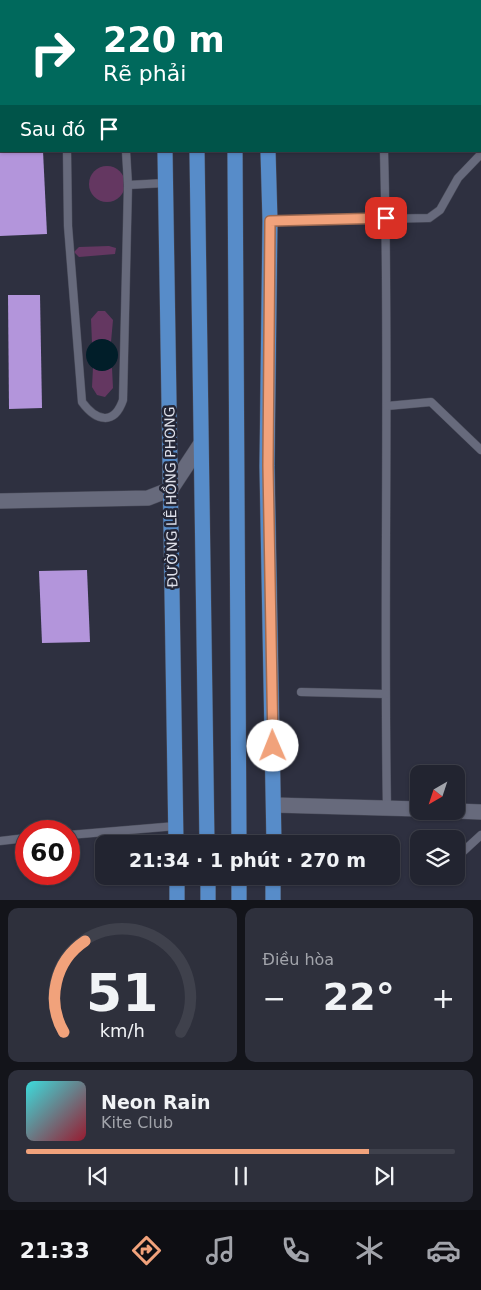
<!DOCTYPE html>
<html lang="vi">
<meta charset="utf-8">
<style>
body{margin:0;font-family:"DejaVu Sans",sans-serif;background:#2e303c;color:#f1f3f6;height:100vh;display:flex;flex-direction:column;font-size:19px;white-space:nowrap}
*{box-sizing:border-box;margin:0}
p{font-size:16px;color:#a2a4ab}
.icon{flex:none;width:28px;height:28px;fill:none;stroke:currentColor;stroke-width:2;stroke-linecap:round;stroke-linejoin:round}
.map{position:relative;height:900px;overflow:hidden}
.details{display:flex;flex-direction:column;gap:8px;padding:8px;background:#13141a;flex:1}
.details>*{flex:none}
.guide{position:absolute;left:0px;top:0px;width:481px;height:152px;box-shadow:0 1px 4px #0004,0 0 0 1px #3f414c;background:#00695c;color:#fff;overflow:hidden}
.needle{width:32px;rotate:219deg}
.controls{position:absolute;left:410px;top:765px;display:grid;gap:10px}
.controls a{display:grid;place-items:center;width:55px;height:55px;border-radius:10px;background:#222430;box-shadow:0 1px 4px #0004,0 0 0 1px #3f414c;font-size:25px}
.speed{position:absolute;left:15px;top:820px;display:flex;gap:10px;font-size:25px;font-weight:700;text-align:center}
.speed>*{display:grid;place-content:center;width:65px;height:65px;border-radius:50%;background:#222430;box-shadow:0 1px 4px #0004,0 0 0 1px #3f414c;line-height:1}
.speed .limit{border:8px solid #d22;background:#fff;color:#111}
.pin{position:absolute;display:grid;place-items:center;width:42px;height:42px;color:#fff;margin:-21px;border-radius:10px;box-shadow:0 2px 8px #0006}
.me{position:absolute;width:55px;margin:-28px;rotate:359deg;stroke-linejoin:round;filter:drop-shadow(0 0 4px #0008)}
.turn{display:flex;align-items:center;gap:18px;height:105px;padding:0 20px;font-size:22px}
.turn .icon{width:65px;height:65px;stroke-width:2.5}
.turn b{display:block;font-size:35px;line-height:42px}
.then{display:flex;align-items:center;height:48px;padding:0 20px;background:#0003;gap:10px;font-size:19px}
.big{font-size:38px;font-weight:600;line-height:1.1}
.details .tile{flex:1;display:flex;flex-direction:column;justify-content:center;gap:8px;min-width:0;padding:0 18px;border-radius:10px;background:#2e303c}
.details .dial{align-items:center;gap:0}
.dial svg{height:130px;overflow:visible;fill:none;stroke:#3f414c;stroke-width:7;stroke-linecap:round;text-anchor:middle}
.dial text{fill:#f1f3f6;stroke:none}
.song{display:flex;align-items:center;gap:15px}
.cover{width:60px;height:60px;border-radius:8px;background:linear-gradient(135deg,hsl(180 70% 55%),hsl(350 70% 35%))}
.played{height:5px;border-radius:2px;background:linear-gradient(90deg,#f1a27b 80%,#3f414c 80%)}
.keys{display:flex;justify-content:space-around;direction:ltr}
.heat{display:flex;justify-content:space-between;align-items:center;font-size:28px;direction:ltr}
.details .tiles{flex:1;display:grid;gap:8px;grid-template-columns:1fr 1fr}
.tile:last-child{grid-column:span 2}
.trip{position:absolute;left:95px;top:835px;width:305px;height:50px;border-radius:10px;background:#222430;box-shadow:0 1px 4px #0004,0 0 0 1px #3f414c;font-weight:600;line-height:50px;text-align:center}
.dock{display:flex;height:80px;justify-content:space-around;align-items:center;background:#0e0e13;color:#a2a4ab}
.dock .icon{width:35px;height:35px}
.dock .active{color:#f1a27b}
.dock b{font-size:22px;color:#f1f3f6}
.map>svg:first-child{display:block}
</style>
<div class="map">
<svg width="481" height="900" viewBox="0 0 481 900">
<rect width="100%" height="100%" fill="#2e3040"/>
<!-- green -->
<g fill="#643761">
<circle cx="107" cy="184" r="18"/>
<path d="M109,246L116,248L115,254L79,257L74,252L79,247Z"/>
<path d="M98,311H105L113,320L111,342L107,340L92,343L91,319Z"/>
<path d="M93,367L97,370L112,368L113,388L105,397L97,395L92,387Z"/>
</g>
<!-- water -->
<circle fill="#011e29" cx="102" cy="355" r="16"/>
<!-- building -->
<g fill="#b395db">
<path d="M0,151H43L47,234L0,236Z"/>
<path d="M8,295H40L42,408L9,409Z"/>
<path d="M87,570L90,642L42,643L39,571Z"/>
</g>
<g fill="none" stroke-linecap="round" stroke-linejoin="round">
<!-- lane casing -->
<g stroke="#4a4c5a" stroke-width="9">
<g id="lane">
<path d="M120,0V1"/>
<path d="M380,0V1"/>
<path d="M73,1V0"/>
<path d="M67,151L68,226L82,402C96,421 114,426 123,400L128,185L126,151"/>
<path d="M384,151C390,370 383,589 387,808"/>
<path d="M128,185L165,183"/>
<path d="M270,221L429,218L440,210L458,178L481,154"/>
<path d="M387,406L431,402L481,450"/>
<path d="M301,692L385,694"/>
<path d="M69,835L176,826"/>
<path d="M0,841L26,838"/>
<path d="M456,858L481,835"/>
<path d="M435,878L437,876"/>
</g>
</g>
<!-- street casing -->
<g stroke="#4a4c5a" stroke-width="16">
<g id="street">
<path d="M0,501L148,498L171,489L200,445"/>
<path d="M274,805L419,809"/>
<path d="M456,811L481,812"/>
</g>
</g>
<!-- primary casing -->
<g stroke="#4a4c5a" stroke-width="16">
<g id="primary">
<path d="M165,0V1"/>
<path d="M197,0V1"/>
<path d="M264,0V1"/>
<path d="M235,1V0"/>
<path d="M165,151L176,844"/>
<path d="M197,151L207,844"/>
<path d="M235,151L239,844"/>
<path d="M268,151L270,221L267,466L274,844"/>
<path d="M177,876V900"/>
<path d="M208,876V900"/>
<path d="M239,876V900"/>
<path d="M273,900V876"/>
</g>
</g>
<!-- lane -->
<use href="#lane" stroke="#676a7c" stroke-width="8"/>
<!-- street -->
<use href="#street" stroke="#676a7c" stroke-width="15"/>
<!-- primary -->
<use href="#primary" stroke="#578cc9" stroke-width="15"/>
</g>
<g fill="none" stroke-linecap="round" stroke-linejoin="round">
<!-- route casing -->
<g stroke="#9d6950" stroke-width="12">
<path id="route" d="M273,746L268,466L270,221L386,218"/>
</g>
<!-- route -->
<use href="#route" stroke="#f1a27b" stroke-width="9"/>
</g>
<g text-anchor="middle" stroke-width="5" stroke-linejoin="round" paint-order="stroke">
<!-- street labels -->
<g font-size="14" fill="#dfe1eb" stroke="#242636">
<text transform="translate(171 497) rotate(-91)" y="5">ĐƯỜNG LÊ HỒNG PHONG</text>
</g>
</g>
</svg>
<div class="controls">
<a><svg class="needle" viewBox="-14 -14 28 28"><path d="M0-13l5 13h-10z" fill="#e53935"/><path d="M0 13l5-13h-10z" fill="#a2a4ab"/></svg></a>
<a><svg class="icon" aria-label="layers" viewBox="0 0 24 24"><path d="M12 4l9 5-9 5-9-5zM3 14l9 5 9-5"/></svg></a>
</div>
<div class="speed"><div class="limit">60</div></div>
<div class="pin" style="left:386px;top:218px;background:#d93025"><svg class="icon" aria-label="arrive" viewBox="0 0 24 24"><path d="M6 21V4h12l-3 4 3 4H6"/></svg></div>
<svg class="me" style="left:273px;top:746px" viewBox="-20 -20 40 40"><circle r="19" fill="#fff"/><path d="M0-13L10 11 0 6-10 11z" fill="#f1a27b"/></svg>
<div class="trip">21:34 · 1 phút · 270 m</div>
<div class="guide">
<div class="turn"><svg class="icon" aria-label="right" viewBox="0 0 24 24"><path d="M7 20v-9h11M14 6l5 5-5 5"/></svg><div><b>220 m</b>Rẽ phải</div></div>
<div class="then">Sau đó<svg class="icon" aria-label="arrive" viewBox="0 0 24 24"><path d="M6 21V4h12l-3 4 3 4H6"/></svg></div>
</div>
</div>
<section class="details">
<div class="tiles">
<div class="tile dial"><svg viewBox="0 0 100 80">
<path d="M14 69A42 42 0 1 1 86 69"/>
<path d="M14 69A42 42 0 0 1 27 13" stroke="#f1a27b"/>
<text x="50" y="56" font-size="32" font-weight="700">51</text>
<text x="50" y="72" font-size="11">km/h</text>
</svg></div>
<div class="tile"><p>Điều hòa</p>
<div class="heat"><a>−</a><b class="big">22°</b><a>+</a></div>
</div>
<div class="tile">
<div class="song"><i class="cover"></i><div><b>Neon Rain</b><p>Kite Club</p></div></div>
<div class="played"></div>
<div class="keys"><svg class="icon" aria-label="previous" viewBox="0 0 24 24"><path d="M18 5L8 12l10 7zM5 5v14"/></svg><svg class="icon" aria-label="pause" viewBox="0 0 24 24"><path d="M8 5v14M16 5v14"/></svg><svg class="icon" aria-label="next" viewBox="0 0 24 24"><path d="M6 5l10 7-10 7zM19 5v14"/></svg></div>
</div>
</div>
</section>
<nav class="dock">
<b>21:33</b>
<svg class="icon active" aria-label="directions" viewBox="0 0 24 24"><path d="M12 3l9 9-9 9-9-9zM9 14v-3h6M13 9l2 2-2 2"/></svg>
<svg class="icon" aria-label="music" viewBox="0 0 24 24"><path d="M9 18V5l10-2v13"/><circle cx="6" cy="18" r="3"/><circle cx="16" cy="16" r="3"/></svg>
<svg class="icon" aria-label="phone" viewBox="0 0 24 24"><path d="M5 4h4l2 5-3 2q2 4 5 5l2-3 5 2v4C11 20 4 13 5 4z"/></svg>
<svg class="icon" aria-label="climate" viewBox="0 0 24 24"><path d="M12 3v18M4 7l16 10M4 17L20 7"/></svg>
<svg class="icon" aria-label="car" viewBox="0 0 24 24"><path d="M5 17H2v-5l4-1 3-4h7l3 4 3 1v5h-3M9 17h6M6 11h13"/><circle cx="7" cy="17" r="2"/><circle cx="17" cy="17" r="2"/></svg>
</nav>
